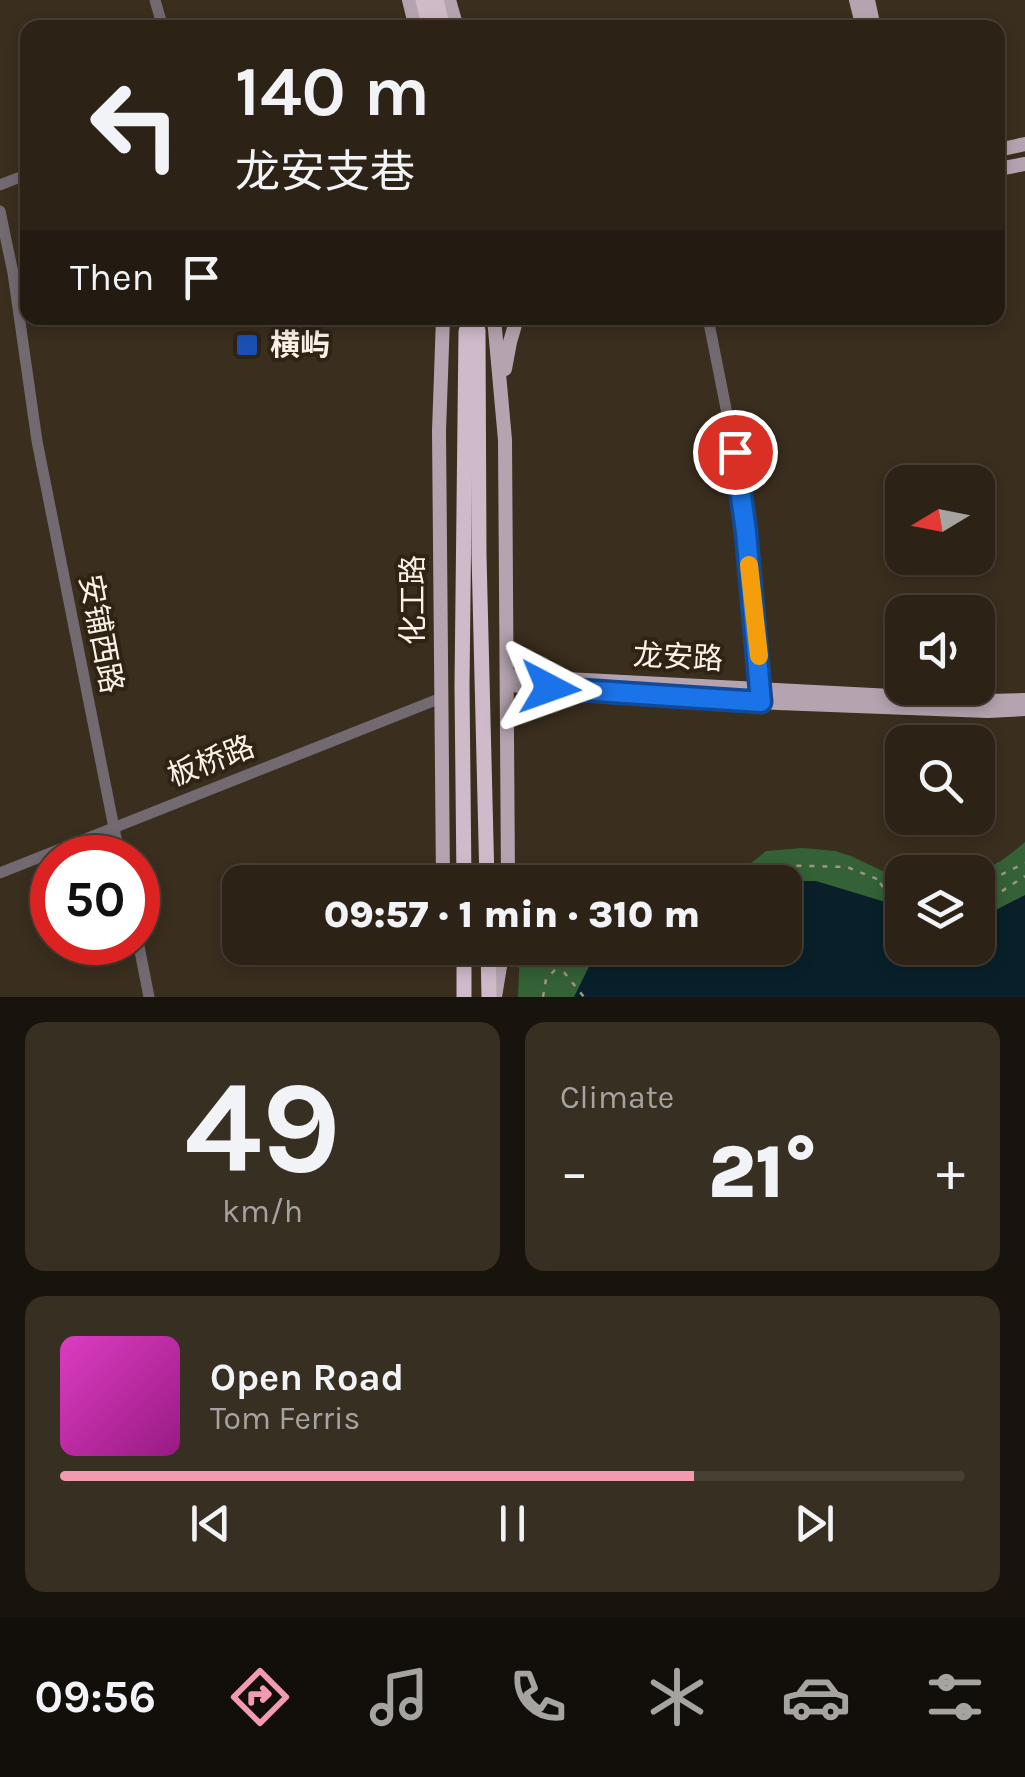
<!DOCTYPE html>
<meta charset="utf-8">
<style>
body{margin:0;font-family:Karla,"Noto Sans SC",sans-serif;background:#382f23;color:#f1f3f6;height:100vh;display:flex;flex-direction:column;font-size:38px;white-space:nowrap}
*{box-sizing:border-box;margin:0}
p{font-size:32px;color:#a6a4a1}
.icon{flex:none;width:55px;height:55px;fill:none;stroke:currentColor;stroke-width:2;stroke-linecap:round;stroke-linejoin:round}
.map{position:relative;height:997px;overflow:hidden}
.sheet{display:flex;flex-direction:column;gap:25px;padding:25px;background:#18130c;flex:1}
.sheet>*{flex:none}
.hud{position:absolute;left:20px;top:20px;width:985px;height:305px;border-radius:20px;box-shadow:0 5px 15px #0003,0 0 0 2px #483f35;background:#2c2216;color:#f1f3f6;overflow:hidden}
.needle{width:65px;rotate:260deg}
.controls{position:absolute;left:885px;top:465px;display:grid;gap:20px}
.controls a{display:grid;place-items:center;width:110px;height:110px;border-radius:20px;background:#2c2216;box-shadow:0 5px 15px #0003,0 0 0 2px #483f35;font-size:50px}
.speed{position:absolute;left:30px;top:835px;display:flex;gap:20px;font-size:50px;font-weight:700;text-align:center}
.speed>*{display:grid;place-content:center;width:130px;height:130px;border-radius:50%;background:#2c2216;box-shadow:0 5px 15px #0003,0 0 0 2px #483f35;line-height:1}
.speed .limit{border:15px solid #d22;background:#fff;color:#111}
.pin{position:absolute;display:grid;place-items:center;width:85px;height:85px;color:#fff;margin:-42px;border:5px solid #fff;border-radius:50%;box-shadow:0 2px 10px #0007}
.me{position:absolute;width:110px;margin:-55px;rotate:94deg;stroke-linejoin:round;filter:drop-shadow(0 0 8px #0008)}
.turn{display:flex;align-items:center;gap:35px;height:210px;padding:0 50px;font-size:45px}
.turn .icon{width:130px;height:130px;stroke-width:2.5}
.turn b{display:block;font-size:70px;line-height:85px}
.then{display:flex;align-items:center;height:95px;padding:0 50px;background:#0003;gap:20px;font-size:38px}
.big{font-size:75px;font-weight:800;line-height:1.1}
.sheet .widget{flex:1;display:flex;flex-direction:column;justify-content:center;gap:15px;min-width:0;padding:0 35px;border-radius:20px;background:#382f23}
.sheet .dial{align-items:center;gap:0}
.dial b{font-size:130px;line-height:1}
.song{display:flex;align-items:center;gap:30px}
.cover{width:120px;height:120px;border-radius:15px;background:linear-gradient(135deg,hsl(310 70% 55%),hsl(310 70% 35%))}
.played{height:10px;border-radius:5px;background:linear-gradient(90deg,#f29aaf 70%,#483f35 70%)}
.keys{display:flex;justify-content:space-around;direction:ltr}
.heat{display:flex;justify-content:space-between;align-items:center;font-size:55px;direction:ltr}
.sheet .tiles{flex:1;display:grid;gap:25px;grid-template-columns:1fr 1fr}
.widget:last-child{grid-column:span 2}
.trip{position:absolute;left:222px;top:865px;width:580px;height:100px;border-radius:20px;background:#2c2216;box-shadow:0 5px 15px #0003,0 0 0 2px #483f35;font-weight:800;line-height:100px;text-align:center}
.tab-bar{display:flex;height:160px;justify-content:space-around;align-items:center;background:#120e09;color:#a6a4a1}
.tab-bar .icon{width:70px;height:70px}
.tab-bar .selected{color:#f29aaf}
.tab-bar b{font-size:45px;color:#f1f3f6}
.map>svg:first-child{display:block}
</style>
<div class="map">
<svg width="1025" height="997" viewBox="0 0 1025 997">
<rect width="100%" height="100%" fill="#3a2e1e"/>
<!-- green -->
<path fill="#346136" d="M1025,842V997H518L520,948H785V882H579L583,869L718,874L750,864L766,851L803,848L835,851L851,856L889,874L893,866L919,872H902V948H978V872H968C992,871 1008,856 1025,842Z"/>
<!-- water -->
<path fill="#09202a" d="M787,881H816L902,907V948H978V912H992L1025,895V997H574L598,948H785L784,882Z"/>
<g fill="none" stroke-linecap="round" stroke-linejoin="round">
<!-- path -->
<g stroke="#9e9487" stroke-width="2.5" stroke-dasharray="5 8" stroke-linecap="butt">
<path d="M750,882L773,865L847,867L902,889"/>
<path d="M880,883L883,887L902,900"/>
<path d="M978,886L1025,863"/>
<path d="M978,900L993,897L1025,876"/>
<path d="M561,948L559,966L584,997"/>
<path d="M543,997L546,979L558,967"/>
</g>
<!-- minor -->
<g stroke="#736a71" stroke-width="11">
<path d="M155,0L163,28"/>
<path d="M0,185L28,174"/>
<path d="M0,211L13,273L37,441L120,858"/>
<path d="M708,318L741,484L761,694"/>
<path d="M0,873L441,698"/>
<path d="M138,941L149,997"/>
</g>
<!-- major -->
<g stroke="#b5a4b0" stroke-width="14">
<path d="M409,0L416,28"/>
<path d="M449,0L457,28"/>
<path d="M856,0L863,28"/>
<path d="M868,0L874,28"/>
<path d="M998,150L1025,144"/>
<path d="M998,169L1025,164"/>
<path d="M494,318L505,440L508,882"/>
<path d="M505,369L510,342L517,318"/>
<path d="M507,676L988,701L1025,700"/>
<path d="M507,685L778,703L988,711L1025,709"/>
<path d="M443,882L439,431L443,318"/>
<path d="M495,997L503,948"/>
</g>
<!-- highway -->
<g stroke="#cfbaca" stroke-width="15">
<path d="M423,0L430,28"/>
<path d="M436,0L443,28"/>
<path d="M478,330L479,555L487,882"/>
<path d="M464,882L462,686L466,331"/>
<path d="M464,948V997"/>
<path d="M488,948L489,997"/>
</g>
</g>
<g fill="none" stroke-linecap="round" stroke-linejoin="round">
<!-- route casing -->
<g stroke="#114b97" stroke-width="25">
<path id="route" d="M550,688L761,702L746,532L735,452"/>
</g>
<!-- route -->
<use href="#route" stroke="#1a73e8" stroke-width="18"/>
<!-- slow -->
<path stroke="#f59e0b" stroke-width="18" d="M749,565L759,656"/>
</g>
<!-- markers -->
<rect fill="#1a4fb4" stroke="#2f2414" stroke-width="4" x="235" y="333" width="24" height="24" rx="5"/>
<g text-anchor="middle" stroke-width="8" stroke-linejoin="round" paint-order="stroke">
<!-- poi labels -->
<g font-size="30" font-weight="bold" fill="#faf2e8" stroke="#2f2414" text-anchor="start">
<text x="270" y="355">横屿</text>
</g>
<!-- street labels -->
<g font-size="30" fill="#faf2e8" stroke="#2f2414">
<text transform="translate(413 600) rotate(-90)" y="10">化工路</text>
<text transform="translate(101 634) rotate(79)" y="10">安铺西路</text>
<text transform="translate(678 657) rotate(3)" y="10">龙安路</text>
<text transform="translate(211 761) rotate(-21)" y="10">板桥路</text>
</g>
</g>
</svg>
<div class="controls">
<a><svg class="needle" viewBox="-14 -14 28 28"><path d="M0-13l5 13h-10z" fill="#e53935"/><path d="M0 13l5-13h-10z" fill="#a6a4a1"/></svg></a>
<a><svg class="icon" aria-label="sound" viewBox="0 0 24 24"><path d="M4 9h4l5-4v14l-5-4H4zM17 9q2 3 0 6"/></svg></a>
<a><svg class="icon" aria-label="search" viewBox="0 0 24 24"><circle cx="10" cy="10" r="6"/><path d="M15 15l6 6"/></svg></a>
<a><svg class="icon" aria-label="layers" viewBox="0 0 24 24"><path d="M12 4l9 5-9 5-9-5zM3 14l9 5 9-5"/></svg></a>
</div>
<div class="speed"><div class="limit">50</div></div>
<div class="pin" style="left:735px;top:452px;background:#d93025"><svg class="icon" aria-label="arrive" viewBox="0 0 24 24"><path d="M6 21V4h12l-3 4 3 4H6"/></svg></div>
<svg class="me" style="left:550px;top:688px" viewBox="-20 -20 40 40"><path d="M0-17L14 15 0 8-14 15z" fill="#1a73e8" stroke="#fff" stroke-width="4"/></svg>
<div class="trip">09:57 · 1 min · 310 m</div>
<div class="hud">
<div class="turn"><svg class="icon" aria-label="left" viewBox="0 0 24 24"><path d="M17 20v-9H6M10 6l-5 5 5 5"/></svg><div><b>140 m</b>龙安支巷</div></div>
<div class="then">Then<svg class="icon" aria-label="arrive" viewBox="0 0 24 24"><path d="M6 21V4h12l-3 4 3 4H6"/></svg></div>
</div>
</div>
<section class="sheet">
<div class="tiles">
<div class="widget dial"><b>49</b><p>km/h</p></div>
<div class="widget"><p>Climate</p>
<div class="heat"><a>−</a><b class="big">21°</b><a>+</a></div>
</div>
<div class="widget">
<div class="song"><i class="cover"></i><div><b>Open Road</b><p>Tom Ferris</p></div></div>
<div class="played"></div>
<div class="keys"><svg class="icon" aria-label="previous" viewBox="0 0 24 24"><path d="M18 5L8 12l10 7zM5 5v14"/></svg><svg class="icon" aria-label="pause" viewBox="0 0 24 24"><path d="M8 5v14M16 5v14"/></svg><svg class="icon" aria-label="next" viewBox="0 0 24 24"><path d="M6 5l10 7-10 7zM19 5v14"/></svg></div>
</div>
</div>
</section>
<nav class="tab-bar">
<b>09:56</b>
<svg class="icon selected" aria-label="directions" viewBox="0 0 24 24"><path d="M12 3l9 9-9 9-9-9zM9 14v-3h6M13 9l2 2-2 2"/></svg>
<svg class="icon" aria-label="music" viewBox="0 0 24 24"><path d="M9 18V5l10-2v13"/><circle cx="6" cy="18" r="3"/><circle cx="16" cy="16" r="3"/></svg>
<svg class="icon" aria-label="phone" viewBox="0 0 24 24"><path d="M5 4h4l2 5-3 2q2 4 5 5l2-3 5 2v4C11 20 4 13 5 4z"/></svg>
<svg class="icon" aria-label="climate" viewBox="0 0 24 24"><path d="M12 3v18M4 7l16 10M4 17L20 7"/></svg>
<svg class="icon" aria-label="car" viewBox="0 0 24 24"><path d="M5 17H2v-5l4-1 3-4h7l3 4 3 1v5h-3M9 17h6M6 11h13"/><circle cx="7" cy="17" r="2"/><circle cx="17" cy="17" r="2"/></svg>
<svg class="icon" aria-label="filters" viewBox="0 0 24 24"><path d="M4 7h16M4 17h16"/><circle cx="9" cy="7" r="2"/><circle cx="15" cy="17" r="2"/></svg>
</nav>
